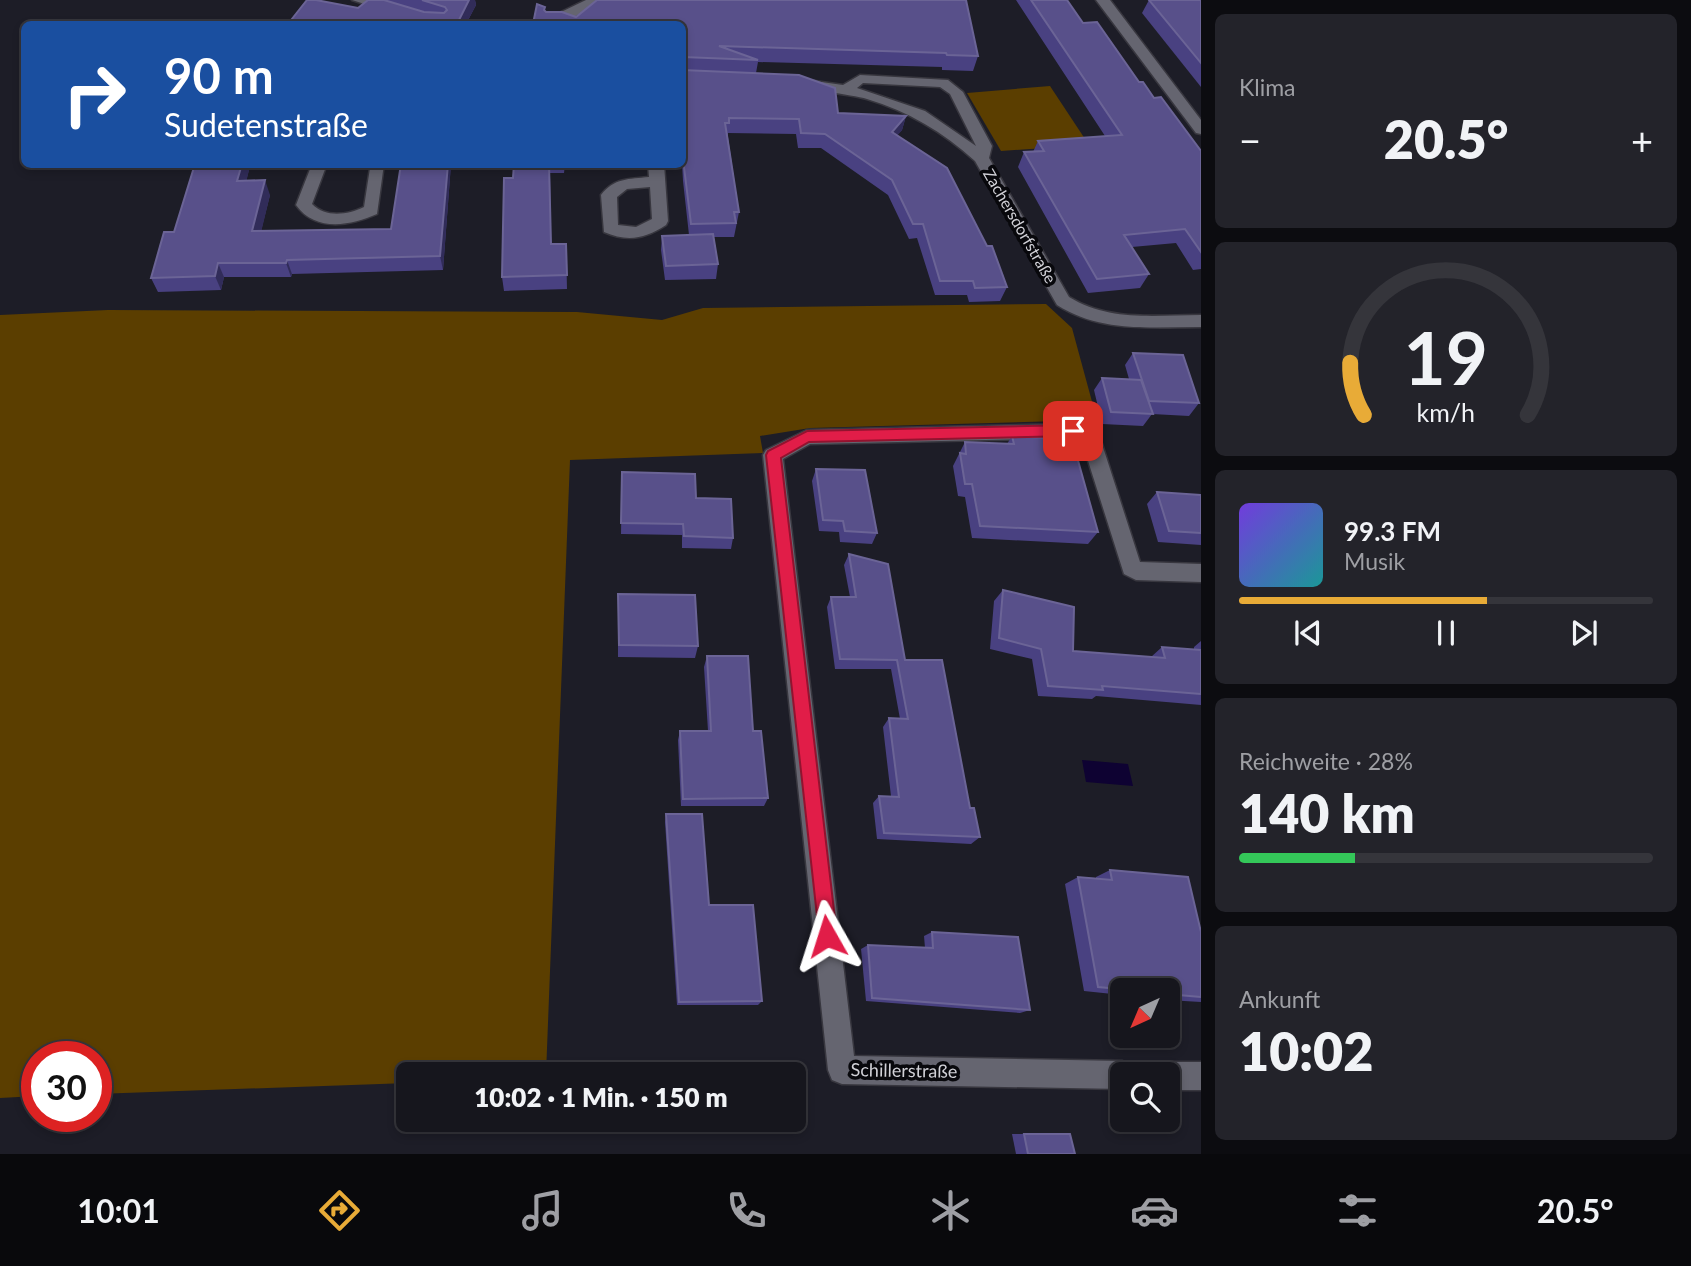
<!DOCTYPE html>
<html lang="de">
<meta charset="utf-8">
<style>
body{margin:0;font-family:Lato,sans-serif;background:#23232a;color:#f1f3f6;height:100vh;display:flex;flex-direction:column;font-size:26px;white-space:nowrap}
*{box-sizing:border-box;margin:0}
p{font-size:23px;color:#9e9fa4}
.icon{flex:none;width:38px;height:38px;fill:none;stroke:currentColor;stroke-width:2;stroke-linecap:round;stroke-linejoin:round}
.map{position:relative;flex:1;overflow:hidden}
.panel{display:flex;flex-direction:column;gap:14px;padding:14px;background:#0c0c10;width:490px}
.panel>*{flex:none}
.banner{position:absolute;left:21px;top:21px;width:665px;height:147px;border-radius:10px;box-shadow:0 4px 10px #0003,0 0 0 2px #35353b;background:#1a4fa0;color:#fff;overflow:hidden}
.needle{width:46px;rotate:224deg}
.controls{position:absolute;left:1110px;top:978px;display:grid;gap:14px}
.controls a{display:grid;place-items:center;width:70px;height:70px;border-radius:10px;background:#16161d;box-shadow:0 4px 10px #0003,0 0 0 2px #35353b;font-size:35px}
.speed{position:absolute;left:21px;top:1041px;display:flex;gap:14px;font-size:35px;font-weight:700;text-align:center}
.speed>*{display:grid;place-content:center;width:91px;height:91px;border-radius:50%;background:#16161d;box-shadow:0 4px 10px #0003,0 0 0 2px #35353b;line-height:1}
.speed .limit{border:10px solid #d22;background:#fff;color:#111}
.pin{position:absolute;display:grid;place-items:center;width:60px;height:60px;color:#fff;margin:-30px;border-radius:14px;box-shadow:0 4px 10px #0006}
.me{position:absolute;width:77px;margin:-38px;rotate:354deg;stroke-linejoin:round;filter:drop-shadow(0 0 5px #0008)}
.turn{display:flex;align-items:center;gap:24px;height:147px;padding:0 28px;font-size:32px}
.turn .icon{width:91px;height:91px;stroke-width:2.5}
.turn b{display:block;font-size:49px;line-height:60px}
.big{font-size:52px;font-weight:800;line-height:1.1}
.panel .widget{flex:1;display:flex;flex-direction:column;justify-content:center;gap:10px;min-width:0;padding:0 24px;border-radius:10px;background:#23232a}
.panel .dial{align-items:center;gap:0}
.dial svg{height:182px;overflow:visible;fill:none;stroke:#35353b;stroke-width:7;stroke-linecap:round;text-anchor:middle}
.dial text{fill:#f1f3f6;stroke:none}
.song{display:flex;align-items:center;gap:21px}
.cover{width:84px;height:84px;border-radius:10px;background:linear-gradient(135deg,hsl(260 70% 55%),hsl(180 70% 35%))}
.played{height:7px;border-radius:4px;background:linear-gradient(90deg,#e8ab37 60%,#35353b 60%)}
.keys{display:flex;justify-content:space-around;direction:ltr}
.heat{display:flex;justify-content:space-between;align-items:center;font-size:38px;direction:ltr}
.charge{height:10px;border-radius:5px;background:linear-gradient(90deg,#34c759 28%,#35353b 0)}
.trip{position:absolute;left:396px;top:1062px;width:410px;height:70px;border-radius:10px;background:#16161d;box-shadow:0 4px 10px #0003,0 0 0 2px #35353b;font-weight:800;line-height:70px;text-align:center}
.tabs{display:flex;height:112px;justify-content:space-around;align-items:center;background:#09090c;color:#9e9fa4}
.tabs .icon{width:49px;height:49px}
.tabs .current{color:#e8ab37}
.tabs b{font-size:32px;color:#f1f3f6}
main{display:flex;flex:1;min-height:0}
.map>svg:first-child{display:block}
</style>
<main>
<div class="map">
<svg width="1201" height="1154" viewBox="0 0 1201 1154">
<rect width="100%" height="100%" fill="#1d1d27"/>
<!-- green -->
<g fill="#5b3e00">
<path d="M1050,86L1089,145L1001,151L967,93Z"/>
<path d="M1046,304L1072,328L1097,420L810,428L760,436L763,453L570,460L546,1074H408V1083L96,1094V1057H37V1096L0,1098V315L108,310L577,312L662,320L703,308Z"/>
</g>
<!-- water -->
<path fill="#0e0232" d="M1082,760L1128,764L1133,786L1086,782Z"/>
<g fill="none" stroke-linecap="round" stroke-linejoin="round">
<!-- minor casing -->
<g stroke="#38373f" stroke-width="3">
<g id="minor">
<path d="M352,0H373L446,24H427Z"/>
<path d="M586,0H603L562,24H547L559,13Z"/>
<path d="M1096,0H1110L1201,120V134L1196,133Z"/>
<path d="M860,75L948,80L963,92L992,146L989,158L1069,297C1110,322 1155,315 1201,315V327C1151,327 1101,333 1057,305L975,161C943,132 908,111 867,99C852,94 801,90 793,83L800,79L843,85ZM863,83L940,87L950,94L976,146L925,111L857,88Z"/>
<path d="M312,164H327L312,204C326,218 347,215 364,207L370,168L368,164H384L377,214C350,226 315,232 296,205Z"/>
<path d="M648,164H664L668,221L666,225C645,239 627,242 604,232L601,195C614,178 629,179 649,177ZM650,187L652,219L636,227L618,225L617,197L627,189Z"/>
<path d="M1073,424L1098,436L1101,441L1140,562L1201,564V582L1136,580L1124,574L1083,445L1070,438L810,444L783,459L854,1056L1122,1061L1132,1065L1136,1074H1122V1089L842,1084L832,1080L828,1070L763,455L766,450L807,430Z"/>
<path d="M1167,1062H1201V1090H1167V1074H1154L1157,1066Z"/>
</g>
</g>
<!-- minor -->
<use href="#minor" fill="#656570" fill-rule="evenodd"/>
</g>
<!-- wall -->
<g fill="#494181">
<path d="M386,0H475L476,5L466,24L358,8Z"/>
<path d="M597,0L978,56L973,71L942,70V67L758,62L756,73L838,113L906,116L902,130L897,135L1007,287L1000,301L969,302L967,295H935L917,238L909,239L888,195L821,148H798L796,134L728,133V137L739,212L734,237H714L718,264L716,279L665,280L661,250L662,236L689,235L683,181L682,164V24H533L546,12L576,17Z"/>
<path d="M1016,0H1067L1083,23L1154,98L1201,151V269L1193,270L1176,243L1132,247L1149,274L1140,288L1088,293L1018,167L1024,152H1033L1038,141L1105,136Z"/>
<path d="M1149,0H1201V87L1142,13Z"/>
<path d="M401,164H451L443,270L292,274L291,277H224L221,290L158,292L151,278L174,232L250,166L246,181L270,195L261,231L391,229Z"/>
<path d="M514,164H565L564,173H550L551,244H566L567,289L504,291L502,277Z"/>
<path d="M1133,353L1199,403L1189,416L1152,414L1143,426L1102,424L1094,390L1102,378L1129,379L1125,365Z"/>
<path d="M1012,436L1098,532L1088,544L972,538L965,497L958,496L953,466L965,442L1007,444Z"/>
<path d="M816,469L877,533L872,544L840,542L839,532L819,531L812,481Z"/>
<path d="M622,472L696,498L733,538L731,549L682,548V535L621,534Z"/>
<path d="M1157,492L1201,495V545L1158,542L1147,504Z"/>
<path d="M849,554L905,660L970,808L980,837L971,844L877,839L873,803L879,796H891L883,727L889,718L900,719L891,669H835L827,607L831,597H850L844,565Z"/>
<path d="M1003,590L1073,651L1151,657L1162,647L1194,650V647L1201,641V705L1096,696L1092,699L1038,696L1032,659L990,649L994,601Z"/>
<path d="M618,606L698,646L695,658L618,657Z"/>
<path d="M707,656L753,731L768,798L764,806H681L678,740L680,731H708L704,667Z"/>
<path d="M666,814L709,905L762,1001L758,1005H677L665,822Z"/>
<path d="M1110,870L1201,932V1002L1167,1000V990H1122V995L1084,991L1065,884L1078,877L1096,878V877Z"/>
<path d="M932,932L1030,1010L1020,1013L866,1001L861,949L868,945L925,948L924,936Z"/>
<path d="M1012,1134H1057L1075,1154H1016Z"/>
</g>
<!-- shaded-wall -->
<g fill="#312c59">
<path d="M469,0H475L476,5L466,24H457Z"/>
<path d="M906,116L902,130L888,147L892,132Z"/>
<path d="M242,164H250V166L243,195L237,181Z"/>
<path d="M448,164H451L443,270L440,256Z"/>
<path d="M265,180L270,195L258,245L252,231Z"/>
<path d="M287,260L292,274L291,277L286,263Z"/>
<path d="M218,263L224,277L221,290L215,276Z"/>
</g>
<!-- building -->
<g fill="#58508a" stroke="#6b6496" stroke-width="2">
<path d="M307,0H316L358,8L368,0H384L424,12L444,13L447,10L445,7L422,0H469L457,24H288Z"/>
<path d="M597,0H966L978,56L947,55L946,53L719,46L758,60L683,57L682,60V24H533L537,4L545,7L544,10L546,12H562L576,17Z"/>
<path d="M1031,0H1067L1083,23L1097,22L1139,82H1143L1154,98L1161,97L1201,151V252L1185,229L1124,235L1149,274L1097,279L1024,152L1044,151L1038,141L1122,135Z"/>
<path d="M1149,0H1201V63Z"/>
<path d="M682,70L799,75L835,88L838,113L906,116L892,132L947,168L987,246H992L1007,287L975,288L973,281H940L923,224H913L892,180L825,134L801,133L799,119L729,118V123H725L739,212H734L736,223L691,224L684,167L682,141Z"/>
<path d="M195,164H242L237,181L265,180L252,231L391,229L401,164H448L440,256L287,260L286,263H218L215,276L151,278L164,232H174Z"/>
<path d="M514,164H549L551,244H566L567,275L502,277L504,178H513Z"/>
<path d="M713,234L718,264L666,266L662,236Z"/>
<path d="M1133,353L1183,355L1199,403L1149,401Z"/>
<path d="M1102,378L1141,380L1153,414L1111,412Z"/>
<path d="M1012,436L1072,439L1098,532L980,526L972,484H965L960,453L966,454L965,442L1014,444Z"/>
<path d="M816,469L865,470L877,533L845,531L843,521L823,520Z"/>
<path d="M622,472L695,474L696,498L731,499L733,538L684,536L683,524L621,523Z"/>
<path d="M1157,492L1201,495V533L1169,531Z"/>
<path d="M849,554L888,564L905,660H942L970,808H974L980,837L884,833L879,796L899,797L889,718L908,719L897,660L840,659L831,597H856Z"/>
<path d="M1003,590L1074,607L1073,651L1165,658L1162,647L1201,650V694L1102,686L1103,690L1048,686L1041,649L999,638Z"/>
<path d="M618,594L695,595L698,646L619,645Z"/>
<path d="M707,656H748L753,731H761L768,798L683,799L680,731H711Z"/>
<path d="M666,814H702L709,905H753L762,1001L679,1002Z"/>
<path d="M1110,870L1188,877L1201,932V997L1167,994V990H1131L1098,987L1078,877L1112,880Z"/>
<path d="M932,932L1018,937L1030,1010L872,998L868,945L933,948Z"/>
<path d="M1024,1134H1070L1075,1154H1028Z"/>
</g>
<!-- route -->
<path fill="#e11d48" stroke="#92132f" stroke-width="2" d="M1073,425L1080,431L1073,436L809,442L781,458L837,936L834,943L827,946L820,943L766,455L768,451L807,431Z"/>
<g text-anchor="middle" stroke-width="7" stroke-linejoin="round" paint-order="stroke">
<!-- far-street labels -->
<g font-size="16" fill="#d1d1d7" stroke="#08080c">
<text transform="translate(1020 226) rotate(60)" y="6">Zachersdorfstraße</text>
</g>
<!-- street labels -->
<g font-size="18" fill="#d1d1d7" stroke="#08080c">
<text transform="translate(904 1071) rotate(1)" y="6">Schillerstraße</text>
</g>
</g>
</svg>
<div class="controls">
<a><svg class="needle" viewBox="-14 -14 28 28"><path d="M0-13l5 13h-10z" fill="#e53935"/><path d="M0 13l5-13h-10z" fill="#9e9fa4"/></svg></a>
<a><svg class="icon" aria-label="search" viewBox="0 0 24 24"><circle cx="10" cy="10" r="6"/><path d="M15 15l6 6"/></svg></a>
</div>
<div class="speed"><div class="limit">30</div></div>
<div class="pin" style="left:1073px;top:431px;background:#d93025"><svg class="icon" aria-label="arrive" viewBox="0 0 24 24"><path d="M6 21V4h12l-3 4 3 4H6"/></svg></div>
<svg class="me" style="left:827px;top:936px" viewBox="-20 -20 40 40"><path d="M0-17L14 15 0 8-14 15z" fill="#e11d48" stroke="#fff" stroke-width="4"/></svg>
<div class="trip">10:02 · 1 Min. · 150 m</div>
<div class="banner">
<div class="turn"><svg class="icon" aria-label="right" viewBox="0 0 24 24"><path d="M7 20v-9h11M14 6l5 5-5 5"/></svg><div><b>90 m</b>Sudetenstraße</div></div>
</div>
</div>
<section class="panel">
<div class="widget"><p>Klima</p>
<div class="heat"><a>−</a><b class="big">20.5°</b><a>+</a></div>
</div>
<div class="widget dial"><svg viewBox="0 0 100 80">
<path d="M14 69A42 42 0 1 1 86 69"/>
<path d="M14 69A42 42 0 0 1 8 46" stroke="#e8ab37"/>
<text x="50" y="56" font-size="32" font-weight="700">19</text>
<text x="50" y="72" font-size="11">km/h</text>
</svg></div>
<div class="widget">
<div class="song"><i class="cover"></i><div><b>99.3 FM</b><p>Musik</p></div></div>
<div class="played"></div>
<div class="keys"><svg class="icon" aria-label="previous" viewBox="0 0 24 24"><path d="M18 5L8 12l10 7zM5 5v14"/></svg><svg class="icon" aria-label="pause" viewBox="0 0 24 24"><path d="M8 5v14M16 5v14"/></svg><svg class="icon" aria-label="next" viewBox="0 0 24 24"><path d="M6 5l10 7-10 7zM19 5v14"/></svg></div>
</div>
<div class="widget"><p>Reichweite · 28%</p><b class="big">140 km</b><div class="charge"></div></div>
<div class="widget"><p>Ankunft</p><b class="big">10:02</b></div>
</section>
</main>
<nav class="tabs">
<b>10:01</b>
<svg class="icon current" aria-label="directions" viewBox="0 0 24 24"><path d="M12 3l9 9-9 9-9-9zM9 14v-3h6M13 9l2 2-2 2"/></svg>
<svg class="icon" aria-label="music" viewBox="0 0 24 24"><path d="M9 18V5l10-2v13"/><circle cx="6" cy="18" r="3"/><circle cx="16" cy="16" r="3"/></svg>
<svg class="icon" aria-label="phone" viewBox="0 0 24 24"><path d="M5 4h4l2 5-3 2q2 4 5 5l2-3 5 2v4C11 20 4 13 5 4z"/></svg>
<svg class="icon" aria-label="climate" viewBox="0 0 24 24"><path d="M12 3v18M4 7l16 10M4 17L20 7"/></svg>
<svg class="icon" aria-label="car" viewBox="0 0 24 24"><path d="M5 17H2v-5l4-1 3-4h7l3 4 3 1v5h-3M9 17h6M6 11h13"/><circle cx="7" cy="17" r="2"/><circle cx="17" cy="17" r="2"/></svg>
<svg class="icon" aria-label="filters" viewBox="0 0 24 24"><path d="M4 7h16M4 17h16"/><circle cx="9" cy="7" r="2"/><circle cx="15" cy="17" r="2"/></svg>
<b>20.5°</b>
</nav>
